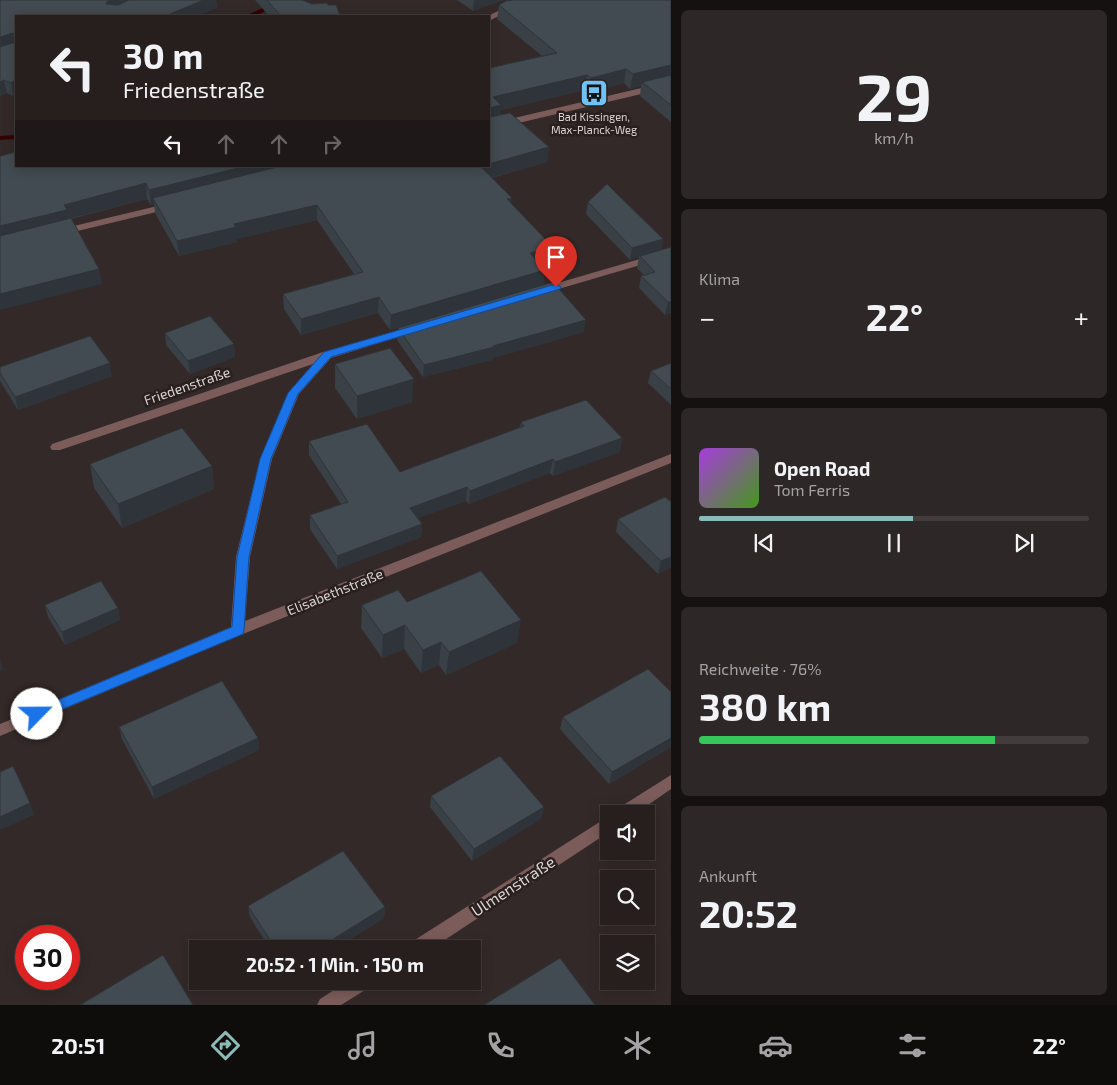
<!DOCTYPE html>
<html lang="de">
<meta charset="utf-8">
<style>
body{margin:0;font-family:"Exo 2",sans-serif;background:#2e2727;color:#f1f3f6;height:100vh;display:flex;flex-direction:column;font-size:19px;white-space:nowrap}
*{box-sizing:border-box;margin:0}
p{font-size:16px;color:#a4a2a4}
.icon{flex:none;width:28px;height:28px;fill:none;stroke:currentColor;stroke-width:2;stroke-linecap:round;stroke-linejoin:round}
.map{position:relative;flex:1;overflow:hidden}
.drawer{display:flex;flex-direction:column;gap:10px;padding:10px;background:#151110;width:446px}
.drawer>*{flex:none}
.top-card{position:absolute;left:15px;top:15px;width:475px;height:152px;border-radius:0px;box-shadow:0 2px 12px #0003,0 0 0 1px #423d3c;background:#261f1e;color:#f1f3f6;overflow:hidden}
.buttons{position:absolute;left:600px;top:805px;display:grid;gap:10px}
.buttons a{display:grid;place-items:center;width:55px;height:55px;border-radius:0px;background:#261f1e;box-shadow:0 2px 12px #0003,0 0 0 1px #423d3c;font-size:25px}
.speed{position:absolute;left:15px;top:925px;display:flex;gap:10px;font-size:25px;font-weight:700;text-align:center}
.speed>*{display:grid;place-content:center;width:65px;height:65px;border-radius:50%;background:#261f1e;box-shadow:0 2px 12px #0003,0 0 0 1px #423d3c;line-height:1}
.speed .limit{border:8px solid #d22;background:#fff;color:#111}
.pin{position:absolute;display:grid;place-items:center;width:42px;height:42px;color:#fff;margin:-51px -21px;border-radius:50% 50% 50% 0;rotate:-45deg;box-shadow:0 0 5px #0007}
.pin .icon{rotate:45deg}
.me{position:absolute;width:55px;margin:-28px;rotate:67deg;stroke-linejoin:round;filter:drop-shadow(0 0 4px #0008)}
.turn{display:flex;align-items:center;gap:18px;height:105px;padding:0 25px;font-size:22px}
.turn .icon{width:65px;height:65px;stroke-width:2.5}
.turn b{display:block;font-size:35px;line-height:42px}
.lanes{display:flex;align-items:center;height:48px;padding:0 25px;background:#0003;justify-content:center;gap:25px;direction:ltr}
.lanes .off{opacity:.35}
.big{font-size:38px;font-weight:700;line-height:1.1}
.drawer .tile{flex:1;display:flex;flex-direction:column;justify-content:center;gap:8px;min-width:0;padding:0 18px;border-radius:8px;background:#2e2727}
.drawer .dial{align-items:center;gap:0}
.dial b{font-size:65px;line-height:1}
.song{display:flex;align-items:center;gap:15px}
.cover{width:60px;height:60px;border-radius:8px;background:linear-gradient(135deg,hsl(280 70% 55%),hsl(100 70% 35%))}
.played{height:5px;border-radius:2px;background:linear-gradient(90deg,#8bbbb9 55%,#423d3c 55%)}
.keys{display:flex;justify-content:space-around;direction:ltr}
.heat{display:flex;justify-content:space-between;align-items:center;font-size:28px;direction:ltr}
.charge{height:8px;border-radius:4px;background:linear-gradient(90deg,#34c759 76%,#423d3c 0)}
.trip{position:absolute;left:189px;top:940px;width:292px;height:50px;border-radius:0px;background:#261f1e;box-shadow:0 2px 12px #0003,0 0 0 1px #423d3c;font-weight:700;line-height:50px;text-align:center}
.tabs{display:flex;height:80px;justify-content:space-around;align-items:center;background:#0f0c0c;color:#a4a2a4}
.tabs .icon{width:35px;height:35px}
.tabs .current{color:#8bbbb9}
.tabs b{font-size:22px;color:#f1f3f6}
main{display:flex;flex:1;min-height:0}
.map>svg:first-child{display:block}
</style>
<main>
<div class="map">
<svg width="671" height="1005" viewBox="0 0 671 1005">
<rect width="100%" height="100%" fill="#332928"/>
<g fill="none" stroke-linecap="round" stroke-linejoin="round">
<!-- stream -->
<g fill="#350002" fill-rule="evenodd">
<path d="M280,0H290L255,16H245Z"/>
<path d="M16,135V139L0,140V136Z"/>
</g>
<!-- minor -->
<g fill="#7b5c5a" fill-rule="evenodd">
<path d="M520,0H530L489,21L488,16Z"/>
<path d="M671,81V87L489,130V124Z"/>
<path d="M170,203L173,204V208L61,235L56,232L57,230Z"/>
<path d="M671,250V256L545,293L541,294L536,291L537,289Z"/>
<path d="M414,326L418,327L419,329L418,331L331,358L299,394L272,459L250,557L245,621L671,454V463L243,634L0,736V724L231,627L236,557L260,459L288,393L313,364L60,450H52L50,447L52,444L323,352Z"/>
<path d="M671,775V789L635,814H614L617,809Z"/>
<path d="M609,816V832L431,949H408L410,943Z"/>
<path d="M348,981H372L370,987L341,1005H317L320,999Z"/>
</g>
</g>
<!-- wall -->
<g fill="#394046">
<path d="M0,0H216L217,8L16,16L13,96L7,93L0,96Z"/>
<path d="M255,0H302L312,4L328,5L340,16H269Z"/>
<path d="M457,0H503L473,11Z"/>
<path d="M671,0V122L640,96L641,86L630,89L624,83L588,93L585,90L501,110L500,115L549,147L547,162L492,178L511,204L551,262L541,265L545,270L543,284L584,332L493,358L492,360L423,377L397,340L398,328L390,330L378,313L301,335L284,309L283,294L354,274L317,220L237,239V242L179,256L155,213L154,204L151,205L147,199L71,219L102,284L0,156L489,166V68L542,56L497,19L499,5Z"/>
<path d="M588,202L663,239L661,250L671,313L665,315L639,288L641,276L644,275L637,268L639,257L630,260L586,214Z"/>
<path d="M165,333L234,344L235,357L190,374L166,345Z"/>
<path d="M671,363V405L648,383L651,371Z"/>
<path d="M335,364L412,402L357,419L335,388Z"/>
<path d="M0,367L112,376L18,410L0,381Z"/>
<path d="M521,422L622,438L620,452L553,476L550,473L469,504L466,501L418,518L422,524L421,537L337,569L310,529V515L341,504L309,455V441L400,472L520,427Z"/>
<path d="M90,464L212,466L214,489L122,528L94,488Z"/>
<path d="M618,519L671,567L658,574L616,532Z"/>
<path d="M407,602L517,643L446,675L439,665L421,673L404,649L382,658L361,628L362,605Z"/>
<path d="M45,605L118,608L120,620L65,645L48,617Z"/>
<path d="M671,692V747L609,784L560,729L563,717Z"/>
<path d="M119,727L258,738L259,750L154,799L122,739Z"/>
<path d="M431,796L544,807L541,819L472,861L430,807Z"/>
<path d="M248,906L385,907L384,918L335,949H270L250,917Z"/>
</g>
<!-- shaded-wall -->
<g fill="#2e3439">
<path d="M110,0H140L108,14L106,4L107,2Z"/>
<path d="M204,0H216L217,8L197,16H165Z"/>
<path d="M474,0H503L473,11Z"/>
<path d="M13,33L15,46L0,51V37Z"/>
<path d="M671,65V79L642,82L641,86L630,89L633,74Z"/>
<path d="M626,69L624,83L588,93L591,78Z"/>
<path d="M587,75L585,90L501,110L500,120L489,123V108L493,97Z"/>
<path d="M4,80L7,93L0,96V82Z"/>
<path d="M16,80V95L13,96L11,83Z"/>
<path d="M549,147L547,162L479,181L480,166H489V164Z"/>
<path d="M246,166H308L153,198L154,204L151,205L149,190Z"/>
<path d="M146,183L147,199L68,219L0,242V226L64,205Z"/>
<path d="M512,198L510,213L507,199Z"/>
<path d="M317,205V220L237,239V242L179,256L177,241L234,224Z"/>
<path d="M663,239L661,251L640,256L639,257L630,260L632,248Z"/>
<path d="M553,247L551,262L528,268L530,253Z"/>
<path d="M99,269L102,284L0,310V294Z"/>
<path d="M545,270L543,285L390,330L391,315Z"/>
<path d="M379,297L378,313L301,335V319Z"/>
<path d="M668,302H671V313L665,315Z"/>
<path d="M586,320L584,332L493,358L492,360L423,377L424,365Z"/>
<path d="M234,344L235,357L190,374L188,361Z"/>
<path d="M110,363L112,376L18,410L15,397Z"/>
<path d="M414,379L412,402L357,419V396Z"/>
<path d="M622,438L620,452L553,476L555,462Z"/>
<path d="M553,459L550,473L469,504L470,491Z"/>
<path d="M212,466L214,489L122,528L118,504Z"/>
<path d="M467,487L466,501L409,521L410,508Z"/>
<path d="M422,524L421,537L337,569V556Z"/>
<path d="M671,557V567L658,574L661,561Z"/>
<path d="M118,608L120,620L65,645L62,632Z"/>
<path d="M521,620L517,643L446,675L449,652Z"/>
<path d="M405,625L404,649L382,658L383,635Z"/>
<path d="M441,642L439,665L421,673L423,650Z"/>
<path d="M0,659L3,670L0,671Z"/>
<path d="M258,738L259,750L154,799L152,787Z"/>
<path d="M671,738V747L609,784L612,772Z"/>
<path d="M30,803L34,815L0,830V817Z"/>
<path d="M544,807L541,819L472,861L474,849Z"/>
<path d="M385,907L384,918L335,949H317Z"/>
</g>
<!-- building -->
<g fill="#424b51" stroke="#2e3439">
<path d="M0,0H110L107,2L106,4L118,5L129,0H204L165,16H16V80L11,83L4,80L0,82V47L15,42V35L13,33L0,37Z"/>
<path d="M267,0H302L312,4L327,3L328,5H336L340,16H281Z"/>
<path d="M512,0H671V65L633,74L626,69L591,78L587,75L493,97L501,105L489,108V117L510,113L549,147L489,164V68L557,53L499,5L506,1Z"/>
<path d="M671,75V105L642,82Z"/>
<path d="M16,152V166H246L149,190L146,183L64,205L67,210L0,226V156Z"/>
<path d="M281,166H480L512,198L507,199L553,247L530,253L545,270L391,315L379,297L301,319L283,294L363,272L317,205L234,224L236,227L177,241L153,198Z"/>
<path d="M607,184L663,239L632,248L588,202Z"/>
<path d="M71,218L99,269L0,294V236Z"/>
<path d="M671,247V302H668L641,276L655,272L640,256Z"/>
<path d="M553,282L586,320L493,346L494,347L424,365L398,328Z"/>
<path d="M210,316L234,344L188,361L165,333Z"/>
<path d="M90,336L110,363L15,397L0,373V367Z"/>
<path d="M390,348L414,379L357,396L335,364Z"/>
<path d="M671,363V389L651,371Z"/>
<path d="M586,400L622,438L555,462L553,459L470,491L467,487L410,508L422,524L337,556L310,515L348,502L309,441L367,424L400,472L524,426L521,422Z"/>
<path d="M182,428L212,466L118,504L90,464Z"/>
<path d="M665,497L671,502V557L661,561L618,519Z"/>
<path d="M481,571L521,620L449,652L441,642L423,650L405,625L383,635L362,605L398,590L407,602Z"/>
<path d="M101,581L118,608L62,632L45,605Z"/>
<path d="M648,669L671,692V738L612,772L563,717Z"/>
<path d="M222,681L258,738L152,787L119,727Z"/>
<path d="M500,756L544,807L474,849L431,796Z"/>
<path d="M13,766L30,803L0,817V772Z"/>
<path d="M343,851L385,907L317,949H276L248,906Z"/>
<path d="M163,955L193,1005H80Z"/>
<path d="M560,958L595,1005H484Z"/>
</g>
<!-- route -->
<path fill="#1a73e8" stroke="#114b97" d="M556,284L561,287L560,289L331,357L298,394L271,459L249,557L244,630L243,634L41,718L37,720L32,718L30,714L32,711L232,627L237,557L260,459L288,393L324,352Z"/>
<!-- icons -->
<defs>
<g id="bus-square" transform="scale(1.4375)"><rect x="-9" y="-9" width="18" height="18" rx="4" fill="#70c2f4" stroke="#291f1f"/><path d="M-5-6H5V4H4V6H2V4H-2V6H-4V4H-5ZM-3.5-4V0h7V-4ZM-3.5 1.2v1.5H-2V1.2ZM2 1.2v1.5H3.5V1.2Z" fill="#111"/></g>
</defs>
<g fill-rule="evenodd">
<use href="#bus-square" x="594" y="93"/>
</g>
<g text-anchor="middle" stroke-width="5" stroke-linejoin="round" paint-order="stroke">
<!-- far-poi labels -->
<g font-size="11" fill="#dad3d2" stroke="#291f1f">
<text x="594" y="121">Bad Kissingen,<tspan x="594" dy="13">Max-Planck-Weg</tspan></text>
</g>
<!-- street labels -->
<g font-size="14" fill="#dad3d2" stroke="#291f1f">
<text transform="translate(187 386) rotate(-19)" y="5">Friedenstraße</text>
<text transform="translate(335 592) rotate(-22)" y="5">Elisabethstraße</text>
</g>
<!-- near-street labels -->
<g font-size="16" fill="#dad3d2" stroke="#291f1f">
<text transform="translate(513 886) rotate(-33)" y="6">Ulmenstraße</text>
</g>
</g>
</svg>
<div class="buttons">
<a><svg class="icon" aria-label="sound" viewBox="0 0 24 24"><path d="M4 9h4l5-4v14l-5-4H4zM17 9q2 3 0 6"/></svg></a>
<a><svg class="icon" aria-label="search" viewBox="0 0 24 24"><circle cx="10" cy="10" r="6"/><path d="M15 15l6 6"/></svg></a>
<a><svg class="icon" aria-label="layers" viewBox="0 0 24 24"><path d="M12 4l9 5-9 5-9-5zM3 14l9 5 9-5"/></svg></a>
</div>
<div class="speed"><div class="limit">30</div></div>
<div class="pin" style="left:556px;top:287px;background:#d93025"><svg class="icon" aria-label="arrive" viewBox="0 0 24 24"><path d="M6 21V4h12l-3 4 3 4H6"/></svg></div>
<svg class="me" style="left:37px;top:714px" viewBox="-20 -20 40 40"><circle r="19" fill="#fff"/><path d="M0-13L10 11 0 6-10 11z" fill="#1a73e8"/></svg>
<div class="trip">20:52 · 1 Min. · 150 m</div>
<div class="top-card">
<div class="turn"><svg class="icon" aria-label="left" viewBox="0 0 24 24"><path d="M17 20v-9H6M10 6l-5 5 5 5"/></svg><div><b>30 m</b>Friedenstraße</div></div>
<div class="lanes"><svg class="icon" aria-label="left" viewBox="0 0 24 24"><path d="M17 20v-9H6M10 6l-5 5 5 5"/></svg><svg class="icon off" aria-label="ahead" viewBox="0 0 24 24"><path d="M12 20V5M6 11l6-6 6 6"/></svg><svg class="icon off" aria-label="ahead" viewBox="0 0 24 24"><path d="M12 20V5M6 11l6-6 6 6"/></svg><svg class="icon off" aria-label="right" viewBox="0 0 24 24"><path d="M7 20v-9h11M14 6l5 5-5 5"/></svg></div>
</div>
</div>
<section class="drawer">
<div class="tile dial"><b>29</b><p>km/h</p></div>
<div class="tile"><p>Klima</p>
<div class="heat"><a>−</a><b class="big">22°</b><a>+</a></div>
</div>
<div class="tile">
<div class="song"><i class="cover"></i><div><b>Open Road</b><p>Tom Ferris</p></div></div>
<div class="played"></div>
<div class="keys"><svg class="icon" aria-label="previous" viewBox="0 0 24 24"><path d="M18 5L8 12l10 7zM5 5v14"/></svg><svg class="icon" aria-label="pause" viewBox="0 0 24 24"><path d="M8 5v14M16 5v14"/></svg><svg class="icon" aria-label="next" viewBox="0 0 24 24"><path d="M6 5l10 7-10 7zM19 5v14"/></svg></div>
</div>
<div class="tile"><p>Reichweite · 76%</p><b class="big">380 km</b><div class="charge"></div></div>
<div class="tile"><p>Ankunft</p><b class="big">20:52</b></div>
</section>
</main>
<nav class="tabs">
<b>20:51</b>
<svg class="icon current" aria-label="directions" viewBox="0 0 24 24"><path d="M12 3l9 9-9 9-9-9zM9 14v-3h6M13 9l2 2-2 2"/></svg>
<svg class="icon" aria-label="music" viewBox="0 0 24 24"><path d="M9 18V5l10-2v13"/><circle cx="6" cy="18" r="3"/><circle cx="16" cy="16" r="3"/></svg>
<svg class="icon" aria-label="phone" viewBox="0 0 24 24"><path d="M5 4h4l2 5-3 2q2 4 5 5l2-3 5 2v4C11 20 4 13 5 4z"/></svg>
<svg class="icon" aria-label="climate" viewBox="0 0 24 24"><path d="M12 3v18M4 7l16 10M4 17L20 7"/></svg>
<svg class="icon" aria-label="car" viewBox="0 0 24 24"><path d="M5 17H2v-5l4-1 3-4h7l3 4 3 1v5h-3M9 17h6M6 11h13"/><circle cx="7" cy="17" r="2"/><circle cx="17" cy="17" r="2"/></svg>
<svg class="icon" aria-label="filters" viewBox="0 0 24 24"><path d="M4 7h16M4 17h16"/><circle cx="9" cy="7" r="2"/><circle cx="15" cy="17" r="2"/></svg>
<b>22°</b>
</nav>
